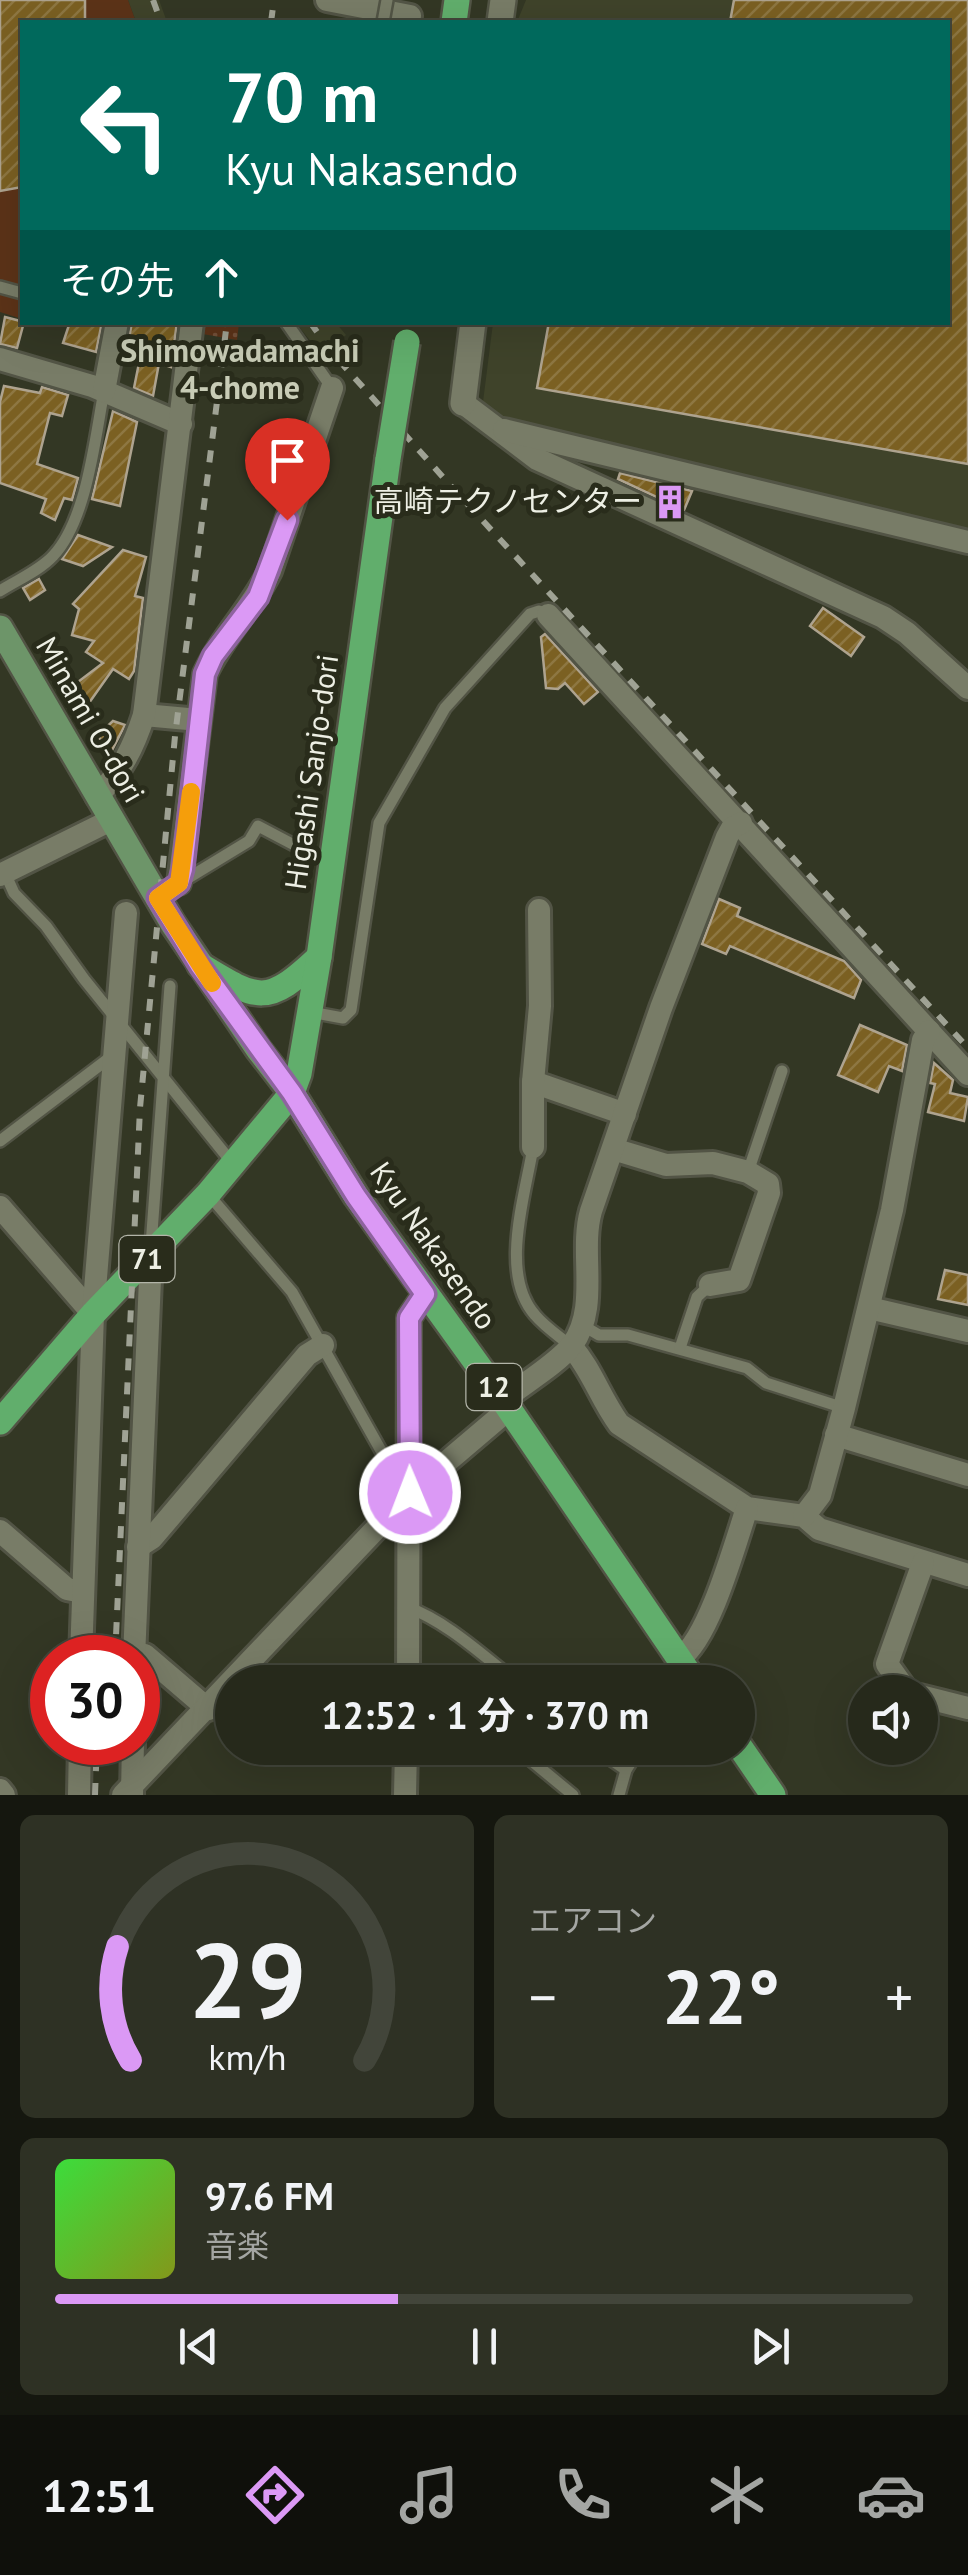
<!DOCTYPE html>
<html lang="ja">
<meta charset="utf-8">
<style>
body{margin:0;font-family:"PT Sans","Noto Sans JP",sans-serif;background:#2e3124;color:#f1f3f6;height:100vh;display:flex;flex-direction:column;font-size:38px;white-space:nowrap}
*{box-sizing:border-box;margin:0}
p{font-size:32px;color:#a4a6a3}
.icon{flex:none;width:55px;height:55px;fill:none;stroke:currentColor;stroke-width:2;stroke-linecap:round;stroke-linejoin:round}
.map{position:relative;height:1795px;overflow:hidden}
.drawer{display:flex;flex-direction:column;gap:20px;padding:20px;background:#15170f;flex:1}
.drawer>*{flex:none}
.guide{position:absolute;left:20px;top:20px;width:930px;height:305px;border-radius:0px;box-shadow:0 10px 40px #0002,0 0 0 2px #42453a;background:#00695c;color:#fff;overflow:hidden}
.buttons{position:absolute;left:848px;top:1675px;display:grid;gap:20px}
.buttons a{display:grid;place-items:center;width:90px;height:90px;border-radius:50%;background:#26291b;box-shadow:0 10px 40px #0002,0 0 0 2px #42453a;font-size:50px}
.speed{position:absolute;left:30px;top:1635px;display:flex;gap:20px;font-size:50px;font-weight:700;text-align:center}
.speed>*{display:grid;place-content:center;width:130px;height:130px;border-radius:50%;background:#26291b;box-shadow:0 10px 40px #0002,0 0 0 2px #42453a;line-height:1}
.speed .limit{border:15px solid #d22;background:#fff;color:#111}
.pin{position:absolute;display:grid;place-items:center;width:85px;height:85px;color:#fff;margin:-102px -42px;border-radius:50% 50% 50% 0;rotate:-45deg;box-shadow:0 0 10px #0007}
.pin .icon{rotate:45deg}
.me{position:absolute;width:110px;margin:-55px;rotate:359deg;stroke-linejoin:round;filter:drop-shadow(0 0 8px #0008)}
.turn{display:flex;align-items:center;gap:35px;height:210px;padding:0 40px;font-size:45px}
.turn .icon{width:130px;height:130px;stroke-width:2.5}
.turn b{display:block;font-size:70px;line-height:85px}
.then{display:flex;align-items:center;height:95px;padding:0 40px;background:#0003;gap:20px;font-size:38px}
.big{font-size:75px;font-weight:700;line-height:1.1}
.drawer .card{flex:1;display:flex;flex-direction:column;justify-content:center;gap:15px;min-width:0;padding:0 35px;border-radius:15px;background:#2e3124}
.drawer .dial{align-items:center;gap:0}
.dial svg{height:260px;overflow:visible;fill:none;stroke:#42453a;stroke-width:7;stroke-linecap:round;text-anchor:middle}
.dial text{fill:#f1f3f6;stroke:none}
.song{display:flex;align-items:center;gap:30px}
.cover{width:120px;height:120px;border-radius:15px;background:linear-gradient(135deg,hsl(120 70% 55%),hsl(70 70% 35%))}
.played{height:10px;border-radius:5px;background:linear-gradient(90deg,#db99f5 40%,#42453a 40%)}
.keys{display:flex;justify-content:space-around;direction:ltr}
.heat{display:flex;justify-content:space-between;align-items:center;font-size:55px;direction:ltr}
.drawer .tiles{flex:1;display:grid;gap:20px;grid-template-columns:1fr 1fr}
.card:last-child{grid-column:span 2}
.trip{position:absolute;left:215px;top:1665px;width:540px;height:100px;border-radius:50px;background:#26291b;box-shadow:0 10px 40px #0002,0 0 0 2px #42453a;font-weight:700;line-height:100px;text-align:center}
.tab-bar{display:flex;height:160px;justify-content:space-around;align-items:center;background:#0f100b;color:#a4a6a3}
.tab-bar .icon{width:70px;height:70px}
.tab-bar .on{color:#db99f5}
.tab-bar b{font-size:45px;color:#f1f3f6}
.map>svg:first-child{display:block}
</style>
<div class="map">
<svg width="968" height="1795" viewBox="0 0 968 1795">
<defs>
<pattern id="green-dots" width="8" height="8" patternUnits="userSpaceOnUse" patternTransform="scale(2.5)"><rect width="8" height="8" fill="#5c3318"/><path d="M2 2h.1M6 6h.1" fill="none" stroke="#745139" stroke-width="1.8" stroke-linecap="round"/></pattern>
<pattern id="building-hatch" width="6" height="6" patternUnits="userSpaceOnUse" patternTransform="scale(2.5)"><rect width="6" height="6" fill="#7b6022"/><path d="M-1 1l2-2M0 6l6-6M5 7l2-2" fill="none" stroke="#8e7742"/></pattern>
</defs>
<rect width="100%" height="100%" fill="#333724"/>
<!-- built -->
<g fill="#3f432a">
<path d="M128,0H159L167,22H136Z"/>
<path d="M526,0H968V531L502,421L483,402L493,323L948,322V22H517Z"/>
<path d="M296,323H336L346,335L321,354Z"/>
</g>
<!-- green -->
<path fill="url(#green-dots)" d="M199,323H239L237,340L197,333Z"/>
<!-- pitch -->
<path fill="#5c3318" d="M0,0H128L136,22H22V319L0,312Z"/>
<!-- building -->
<g fill="url(#building-hatch)" stroke="#aea38f" stroke-width="2.5">
<path d="M0,0H85V22H22V187L0,191Z"/>
<path d="M734,0H968V464L537,388L549,322H948V22H730Z"/>
<path d="M5,317L24,322L17,348L0,344Z"/>
<path d="M70,322H102L96,352L63,343Z"/>
<path d="M132,322H177L171,367L159,363L153,396L134,388L140,358L126,355Z"/>
<path d="M4,386L40,393L42,387L68,395L62,416L50,413L37,464L78,478L72,500L64,498L55,520L41,513L46,499L0,483V402Z"/>
<path d="M113,411L137,422L120,506L92,499Z"/>
<path d="M620,473L692,491L684,510L618,479Z"/>
<path d="M78,535L112,547L83,566L62,559Z"/>
<path d="M123,550L146,557L135,596L143,598L134,671L129,679L113,669L84,710L70,688L103,663L86,652L94,641L72,635L79,609L73,604Z"/>
<path d="M39,579L45,590L30,600L23,588Z"/>
<path d="M823,608L864,637L851,656L810,626Z"/>
<path d="M545,634L598,692L584,704L565,683L558,689L546,688L541,637Z"/>
<path d="M113,721L125,725L109,756L98,735Z"/>
<path d="M719,899L740,908L737,916L844,961L861,980L854,998L730,946L726,954L702,944Z"/>
<path d="M860,1025L907,1045L902,1071L889,1066L878,1092L838,1075Z"/>
<path d="M934,1063L953,1080L950,1093L968,1097L964,1121L928,1112L935,1084L930,1083Z"/>
<path d="M945,1270L968,1275V1305L938,1299Z"/>
</g>
<g fill="none" stroke-linecap="round" stroke-linejoin="round">
<!-- service casing -->
<g stroke="#525445" stroke-width="16">
<g id="service">
<path d="M0,287L22,293"/>
<path d="M286,322L332,388"/>
<path d="M0,591C17,580 39,571 53,556C87,520 95,438 104,391"/>
<path d="M5,873L14,893L46,926L84,979L233,1164"/>
<path d="M180,883L249,841L258,826L296,846"/>
<path d="M310,1012L343,1018L351,1010L379,823L445,708L530,614L539,611L548,615"/>
<path d="M0,1141L112,1056"/>
<path d="M533,1147C525,1197 499,1274 535,1315C545,1327 559,1336 571,1346"/>
<path d="M748,1172L782,1071"/>
<path d="M208,1194L292,1292L384,1456L406,1488"/>
<path d="M151,1246L170,986"/>
<path d="M582,1325L599,1335H628L747,1368L766,1383L844,1408"/>
<path d="M680,1348L697,1297L710,1285"/>
<path d="M407,1607C448,1622 483,1656 517,1682"/>
<path d="M408,1667L432,1682"/>
<path d="M516,1748L573,1795"/>
<path d="M594,1748L626,1770"/>
<path d="M619,1795L626,1770L640,1748"/>
</g>
</g>
<!-- minor casing -->
<g stroke="#525445" stroke-width="28">
<g id="minor">
<path d="M327,0L410,16"/>
<path d="M0,359L92,386L181,424"/>
<path d="M104,391L117,322"/>
<path d="M463,403L537,459L883,617L907,633L968,688"/>
<path d="M504,430L968,542"/>
<path d="M548,615L968,1074"/>
<path d="M144,715L199,720"/>
<path d="M97,796C121,773 134,746 144,715L192,322"/>
<path d="M0,875L111,820"/>
<path d="M179,883L205,674C222,637 252,608 270,571L332,388"/>
<path d="M533,1082L625,1114"/>
<path d="M533,1147V1082L540,1006L539,910"/>
<path d="M613,1149L666,1165L713,1163L748,1172L768,1184L769,1193L739,1280L710,1285"/>
<path d="M0,1207L93,1314"/>
<path d="M869,1308L968,1331"/>
<path d="M571,1346C592,1370 600,1398 619,1424L747,1508L804,1516L819,1529L968,1575"/>
<path d="M503,1400C523,1384 557,1364 572,1345C600,1307 579,1253 591,1211L661,1008L727,837L732,828L741,823"/>
<path d="M836,1435L968,1475"/>
<path d="M804,1516L820,1495L844,1408L892,1210L923,1040L929,1031"/>
<path d="M0,1531L67,1589L82,1592"/>
<path d="M138,1547L152,1538L307,1355L323,1345"/>
<path d="M134,1653L145,1655L208,1709"/>
<path d="M81,1658L93,1314L126,913"/>
<path d="M134,1658L151,1255"/>
<path d="M680,1658C709,1639 735,1544 747,1508"/>
<path d="M408,1682L409,1318L425,1294"/>
<path d="M907,1692L887,1664L923,1563"/>
<path d="M920,1696L968,1708"/>
<path d="M0,1790L4,1795"/>
<path d="M132,1794L133,1742"/>
<path d="M79,1795L80,1742"/>
<path d="M123,1795L410,1493L509,1409"/>
<path d="M405,1795L406,1748"/>
</g>
</g>
<!-- tertiary casing -->
<g stroke="#525445" stroke-width="30">
<g id="tertiary">
<path d="M500,22L503,0"/>
<path d="M463,403L473,322"/>
</g>
</g>
<!-- secondary casing -->
<g stroke="#525445" stroke-width="30">
<path id="secondary" d="M0,628L173,924L258,1049L292,1093"/>
</g>
<!-- primary casing -->
<g stroke="#525445" stroke-width="30">
<g id="primary">
<path d="M454,22L457,0"/>
<path d="M200,965C259,1001 267,1006 319,957"/>
<path d="M292,1093L356,1196L503,1400L695,1682"/>
<path d="M0,1422L93,1314L208,1194L292,1093L299,1074L319,957L388,459"/>
<path d="M738,1744L773,1795"/>
</g>
</g>
<!-- service -->
<use href="#service" stroke="#787c67" stroke-width="11"/>
<!-- minor -->
<use href="#minor" stroke="#787c67" stroke-width="22"/>
<!-- tertiary -->
<use href="#tertiary" stroke="#787c67" stroke-width="25"/>
<!-- secondary -->
<use href="#secondary" stroke="#6d9569" stroke-width="25"/>
<!-- primary -->
<use href="#primary" stroke="#61ae6c" stroke-width="25"/>
<!-- rail -->
<g stroke="#9fa294" stroke-width="6" stroke-dasharray="12 12" stroke-linecap="butt">
<path d="M153,0L161,22"/>
<path d="M271,22L274,0"/>
<path d="M310,322L329,349L449,484L968,1048"/>
<path d="M115,1658L140,1108L175,736L227,322"/>
<path d="M95,1795L97,1742"/>
</g>
<!-- service-bridge casing -->
<g stroke="#525445" stroke-width="16" stroke-linecap="butt">
<path id="service-bridge" d="M383,22L387,0"/>
</g>
<!-- primary-bridge casing -->
<g stroke="#525445" stroke-width="30" stroke-linecap="butt">
<path id="primary-bridge" d="M388,459L407,342"/>
</g>
<!-- service-bridge -->
<use href="#service-bridge" stroke="#787c67" stroke-width="11"/>
<!-- primary-bridge -->
<use href="#primary-bridge" stroke="#61ae6c" stroke-width="25"/>
</g>
<g fill="none" stroke-linecap="round" stroke-linejoin="round">
<!-- route casing -->
<g stroke="#8e639f" stroke-width="25">
<path id="route" d="M287,520L258,597L213,656L205,674L183,869L179,883L158,898L200,966L292,1093L356,1196L425,1294L409,1318L410,1493"/>
</g>
<!-- route -->
<use href="#route" stroke="#db99f5" stroke-width="18"/>
<!-- slow -->
<path stroke="#f59e0b" stroke-width="18" d="M191,792L179,883L158,898L212,983"/>
</g>
<!-- icons -->
<defs>
<g id="building-bare" transform="scale(2.7)"><path d="M-4-6H4V6H1V3H-1V6H-4ZM-2.5-4.3h1.7v1.8h-1.7ZM.8-4.3h1.7v1.8H.8ZM-2.5-1h1.7V.8h-1.7ZM.8-1h1.7V.8H.8Z" fill="#db99f5" stroke="#292c1b" stroke-width="2.5" paint-order="stroke"/></g>
</defs>
<g fill-rule="evenodd">
<use href="#building-bare" x="670" y="502"/>
</g>
<g text-anchor="middle" stroke-width="10" stroke-linejoin="round" paint-order="stroke">
<!-- shield labels -->
<g fill="#292c1b" stroke="#b2b4a8" stroke-width="2.5">
<rect x="119.5" y="1236" width="55" height="46" rx="8"/>
<rect x="466.5" y="1364" width="55" height="46" rx="8"/>
</g>
<g font-size="28" font-weight="bold" fill="#edefe4">
<text x="147" y="1269">71</text>
<text x="494" y="1397">12</text>
</g>
<!-- poi labels -->
<g font-size="30" fill="#edefe4" stroke="#292c1b" text-anchor="end">
<text x="642" y="512">高崎テクノセンター</text>
</g>
<!-- street labels -->
<g font-size="30" fill="#edefe4" stroke="#292c1b">
<text transform="translate(90 720) rotate(60)" y="10">Minami O-dori</text>
<text transform="translate(312 772) rotate(-82)" y="10">Higashi Sanjo-dori</text>
<text transform="translate(433 1246) rotate(55)" y="10">Kyu Nakasendo</text>
</g>
<!-- neighbourhood labels -->
<g font-size="32" font-weight="bold" fill="#c8ccb6" stroke="#292c1b">
<text x="240" y="362">Shimowadamachi<tspan x="240" dy="37">4-chome</tspan></text>
</g>
</g>
</svg>
<div class="buttons">
<a><svg class="icon" aria-label="sound" viewBox="0 0 24 24"><path d="M4 9h4l5-4v14l-5-4H4zM17 9q2 3 0 6"/></svg></a>
</div>
<div class="speed"><div class="limit">30</div></div>
<div class="pin" style="left:287px;top:520px;background:#d93025"><svg class="icon" aria-label="arrive" viewBox="0 0 24 24"><path d="M6 21V4h12l-3 4 3 4H6"/></svg></div>
<svg class="me" style="left:410px;top:1493px" viewBox="-20 -20 40 40"><circle r="17" fill="#db99f5" stroke="#fff" stroke-width="3"/><path d="M0-11L8 9 0 5-8 9z" fill="#fff"/></svg>
<div class="trip">12:52 · 1 分 · 370 m</div>
<div class="guide">
<div class="turn"><svg class="icon" aria-label="left" viewBox="0 0 24 24"><path d="M17 20v-9H6M10 6l-5 5 5 5"/></svg><div><b>70 m</b>Kyu Nakasendo</div></div>
<div class="then">その先<svg class="icon" aria-label="ahead" viewBox="0 0 24 24"><path d="M12 20V5M6 11l6-6 6 6"/></svg></div>
</div>
</div>
<section class="drawer">
<div class="tiles">
<div class="card dial"><svg viewBox="0 0 100 80">
<path d="M14 69A42 42 0 1 1 86 69"/>
<path d="M14 69A42 42 0 0 1 10 34" stroke="#db99f5"/>
<text x="50" y="56" font-size="32" font-weight="700">29</text>
<text x="50" y="72" font-size="11">km/h</text>
</svg></div>
<div class="card"><p>エアコン</p>
<div class="heat"><a>−</a><b class="big">22°</b><a>+</a></div>
</div>
<div class="card">
<div class="song"><i class="cover"></i><div><b>97.6 FM</b><p>音楽</p></div></div>
<div class="played"></div>
<div class="keys"><svg class="icon" aria-label="previous" viewBox="0 0 24 24"><path d="M18 5L8 12l10 7zM5 5v14"/></svg><svg class="icon" aria-label="pause" viewBox="0 0 24 24"><path d="M8 5v14M16 5v14"/></svg><svg class="icon" aria-label="next" viewBox="0 0 24 24"><path d="M6 5l10 7-10 7zM19 5v14"/></svg></div>
</div>
</div>
</section>
<nav class="tab-bar">
<b>12:51</b>
<svg class="icon on" aria-label="directions" viewBox="0 0 24 24"><path d="M12 3l9 9-9 9-9-9zM9 14v-3h6M13 9l2 2-2 2"/></svg>
<svg class="icon" aria-label="music" viewBox="0 0 24 24"><path d="M9 18V5l10-2v13"/><circle cx="6" cy="18" r="3"/><circle cx="16" cy="16" r="3"/></svg>
<svg class="icon" aria-label="phone" viewBox="0 0 24 24"><path d="M5 4h4l2 5-3 2q2 4 5 5l2-3 5 2v4C11 20 4 13 5 4z"/></svg>
<svg class="icon" aria-label="climate" viewBox="0 0 24 24"><path d="M12 3v18M4 7l16 10M4 17L20 7"/></svg>
<svg class="icon" aria-label="car" viewBox="0 0 24 24"><path d="M5 17H2v-5l4-1 3-4h7l3 4 3 1v5h-3M9 17h6M6 11h13"/><circle cx="7" cy="17" r="2"/><circle cx="17" cy="17" r="2"/></svg>
</nav>
